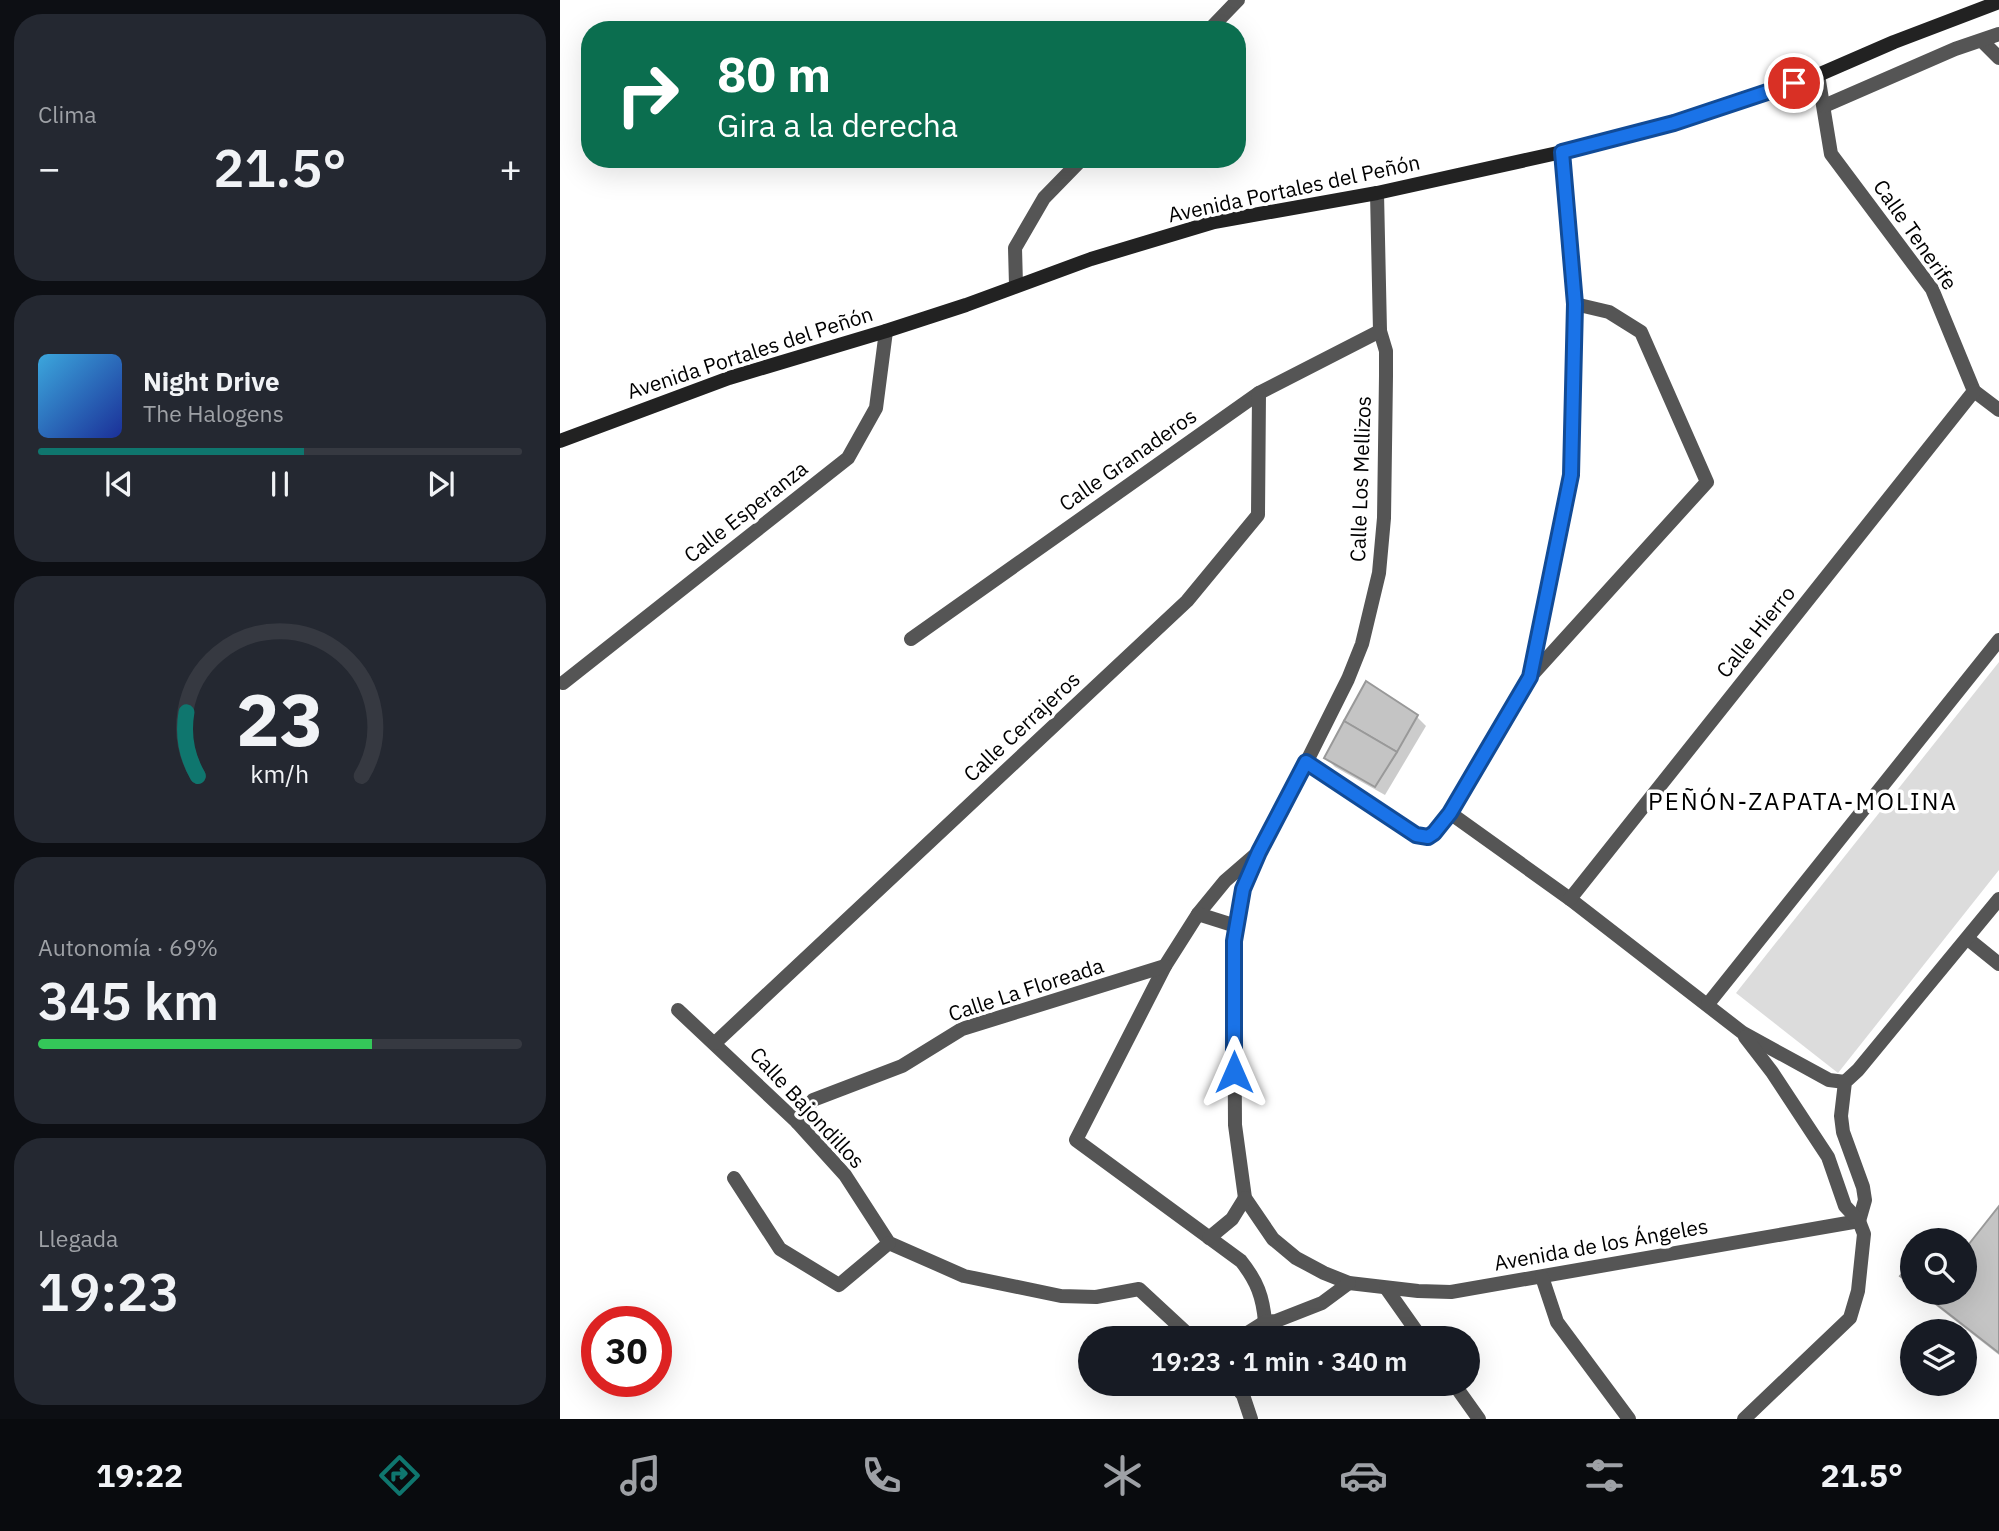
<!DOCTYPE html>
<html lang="es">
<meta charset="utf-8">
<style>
body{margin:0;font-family:"IBM Plex Sans",sans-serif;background:#242831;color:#f1f3f6;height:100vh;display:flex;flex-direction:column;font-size:26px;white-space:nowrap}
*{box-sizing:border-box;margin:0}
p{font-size:23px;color:#9ea1a6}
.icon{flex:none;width:38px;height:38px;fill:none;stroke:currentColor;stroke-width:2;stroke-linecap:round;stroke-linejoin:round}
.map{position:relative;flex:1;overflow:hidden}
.sheet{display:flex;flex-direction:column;gap:14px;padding:14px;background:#0d0f14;width:560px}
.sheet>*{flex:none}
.top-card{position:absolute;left:21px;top:21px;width:665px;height:147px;border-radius:28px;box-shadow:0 7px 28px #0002;background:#0b6e4f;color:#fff;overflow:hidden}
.fabs{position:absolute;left:1340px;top:1228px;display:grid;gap:14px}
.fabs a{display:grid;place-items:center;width:77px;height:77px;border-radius:50%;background:#171b24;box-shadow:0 7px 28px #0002;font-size:35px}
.speed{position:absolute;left:21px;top:1306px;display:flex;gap:14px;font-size:35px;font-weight:700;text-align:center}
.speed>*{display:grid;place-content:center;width:91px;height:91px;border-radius:50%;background:#171b24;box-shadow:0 7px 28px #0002;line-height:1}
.speed .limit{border:10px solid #d22;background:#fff;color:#111}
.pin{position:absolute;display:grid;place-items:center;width:60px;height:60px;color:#fff;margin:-30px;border:4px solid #fff;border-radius:50%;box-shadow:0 2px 7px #0007}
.me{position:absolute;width:77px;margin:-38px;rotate:0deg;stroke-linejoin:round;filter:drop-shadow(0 0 5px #0008)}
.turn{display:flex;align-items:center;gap:24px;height:147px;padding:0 21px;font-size:32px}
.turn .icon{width:91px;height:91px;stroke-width:2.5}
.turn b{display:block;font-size:49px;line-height:60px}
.big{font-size:52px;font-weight:600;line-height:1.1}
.sheet .card{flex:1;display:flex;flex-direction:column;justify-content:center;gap:10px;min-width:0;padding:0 24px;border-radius:28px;background:#242831}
.sheet .dial{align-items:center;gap:0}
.dial svg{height:182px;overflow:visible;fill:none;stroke:#363941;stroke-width:7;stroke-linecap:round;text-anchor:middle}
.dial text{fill:#f1f3f6;stroke:none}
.song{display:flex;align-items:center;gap:21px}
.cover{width:84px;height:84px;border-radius:10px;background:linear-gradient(135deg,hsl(200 70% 55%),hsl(230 70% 35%))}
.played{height:7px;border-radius:4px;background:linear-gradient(90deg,#0f766e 55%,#363941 55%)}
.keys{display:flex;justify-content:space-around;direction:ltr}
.heat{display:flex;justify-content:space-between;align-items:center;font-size:38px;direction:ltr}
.charge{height:10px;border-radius:5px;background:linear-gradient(90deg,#34c759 69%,#363941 0)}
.trip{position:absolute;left:518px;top:1326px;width:402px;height:70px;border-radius:35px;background:#171b24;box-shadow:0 7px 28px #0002;font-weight:600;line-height:70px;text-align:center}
.tab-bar{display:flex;height:112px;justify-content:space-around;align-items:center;background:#090b0e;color:#9ea1a6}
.tab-bar .icon{width:49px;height:49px}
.tab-bar .active{color:#0f766e}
.tab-bar b{font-size:32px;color:#f1f3f6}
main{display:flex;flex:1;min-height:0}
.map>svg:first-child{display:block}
</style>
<main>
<section class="sheet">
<div class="card"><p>Clima</p>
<div class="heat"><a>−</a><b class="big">21.5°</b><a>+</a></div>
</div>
<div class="card">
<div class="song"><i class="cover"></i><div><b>Night Drive</b><p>The Halogens</p></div></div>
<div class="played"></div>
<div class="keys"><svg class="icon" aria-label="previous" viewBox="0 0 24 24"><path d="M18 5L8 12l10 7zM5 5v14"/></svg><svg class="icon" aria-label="pause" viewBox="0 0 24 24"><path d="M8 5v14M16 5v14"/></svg><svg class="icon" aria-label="next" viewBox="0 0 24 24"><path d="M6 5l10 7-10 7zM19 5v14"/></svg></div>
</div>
<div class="card dial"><svg viewBox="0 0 100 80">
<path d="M14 69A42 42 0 1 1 86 69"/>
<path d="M14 69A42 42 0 0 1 9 41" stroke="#0f766e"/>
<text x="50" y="56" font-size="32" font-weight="700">23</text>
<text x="50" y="72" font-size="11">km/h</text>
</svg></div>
<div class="card"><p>Autonomía · 69%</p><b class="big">345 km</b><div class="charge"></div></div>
<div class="card"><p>Llegada</p><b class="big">19:23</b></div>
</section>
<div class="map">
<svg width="1439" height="1419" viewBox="0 0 1439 1419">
<rect width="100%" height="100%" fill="#fff"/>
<!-- green -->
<path fill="#dcdcdc" d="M1439,662V870L1278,1073L1176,993Z"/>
<!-- shadow -->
<g fill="#0003">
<path d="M807,684L857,717L866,726L825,795L775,767L766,758Z"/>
<path d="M1439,1209V1355L1360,1293H1405Z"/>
</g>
<!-- building -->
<g fill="#c4c4c4" stroke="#999" stroke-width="2">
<path d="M806,681L858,715L837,752L784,721Z"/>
<path d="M784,721L837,752L815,787L764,758Z"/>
<path d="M1439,1206V1353L1362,1293H1405V1249Z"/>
<path d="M1353,1261V1286L1340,1276Z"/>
</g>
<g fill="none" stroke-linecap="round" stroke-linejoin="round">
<!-- street -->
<g stroke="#555" stroke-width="14">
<path d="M649,30L678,0"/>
<path d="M1422,41L1439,58"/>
<path d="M1258,75L1271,154L1372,289L1414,391L1439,410"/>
<path d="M1264,106L1395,49L1439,34"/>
<path d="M817,193L820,331L826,351V376L824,518L819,573L802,644L788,679L722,811L699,852L683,889L674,941L675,1125L685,1198L713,1239L736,1258L764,1273L789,1283L858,1291L891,1292L1299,1221"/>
<path d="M456,285L455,248L484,198L522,159"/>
<path d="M351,639L699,393L820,331"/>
<path d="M971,676L1147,482L1081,332L1049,312L1015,304"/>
<path d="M3,683L288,458L316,408L326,331"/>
<path d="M746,762L856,835L868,837L874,833L890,813L970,677L1011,475L1015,304L1002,152"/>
<path d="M890,813L1010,899L1183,1033L1269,1080L1285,1082"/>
<path d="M695,855L665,881L638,914L605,966L516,1140L681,1261C697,1281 703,1297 705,1322"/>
<path d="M1010,899L1414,391"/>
<path d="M638,914L676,926"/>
<path d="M1408,939L1439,964"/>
<path d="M1148,1004L1439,640"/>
<path d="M118,1010L237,1122L285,1175L329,1243L404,1276L501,1296L536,1297L579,1289L633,1339"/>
<path d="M155,1043L627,601L698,515L699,393"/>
<path d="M237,1122L253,1100L342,1066L402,1029L605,966"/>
<path d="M174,1178L220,1249L279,1285L329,1243"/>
<path d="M1299,1221L1305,1200L1303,1187L1283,1132L1281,1116L1285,1082L1298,1070L1439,899"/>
<path d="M649,1238L672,1219L685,1198"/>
<path d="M982,1277L997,1322L1069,1419"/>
<path d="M826,1288L862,1339"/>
<path d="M678,1339L705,1322L716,1321L762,1303L789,1283"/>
<path d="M674,1384L683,1395L691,1419"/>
<path d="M894,1384L919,1419"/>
<path d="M1184,1419L1290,1318L1298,1291L1304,1234L1299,1221L1285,1206L1268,1157L1212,1072L1185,1037"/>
</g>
<!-- secondary -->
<path stroke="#222" stroke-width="14" d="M0,441L169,378L326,331L406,305L531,259L654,222L817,193L1002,152L1114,123L1258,75L1334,42L1439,2"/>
</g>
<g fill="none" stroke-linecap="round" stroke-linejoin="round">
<!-- route casing -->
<g stroke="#114b97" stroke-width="18">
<path id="route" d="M674,1072V941L683,889L699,852L746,762L856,835L868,837L874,833L890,813L970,677L1011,475L1015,304L1002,152L1114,123L1234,83"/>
</g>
<!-- route -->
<use href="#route" stroke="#1a73e8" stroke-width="12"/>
</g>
<g text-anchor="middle" stroke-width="7" stroke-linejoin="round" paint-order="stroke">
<!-- street labels -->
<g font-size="21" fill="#000" stroke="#fff">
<text transform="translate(734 189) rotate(-12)" y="7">Avenida Portales del Peñón</text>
<text transform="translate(1355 235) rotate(55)" y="7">Calle Tenerife</text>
<text transform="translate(190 353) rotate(-18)" y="7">Avenida Portales del Peñón</text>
<text transform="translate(568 460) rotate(-35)" y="7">Calle Granaderos</text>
<text transform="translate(801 479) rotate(-88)" y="7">Calle Los Mellizos</text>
<text transform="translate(186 512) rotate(-38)" y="7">Calle Esperanza</text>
<text transform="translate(1196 632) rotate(-51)" y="7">Calle Hierro</text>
<text transform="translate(462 727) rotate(-43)" y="7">Calle Cerrajeros</text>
<text transform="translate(466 990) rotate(-18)" y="7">Calle La Floreada</text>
<text transform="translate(247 1108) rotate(47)" y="7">Calle Bajondillos</text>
<text transform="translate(1041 1245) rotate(-10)" y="7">Avenida de los Ángeles</text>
</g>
<!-- quarter labels -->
<g font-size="24" letter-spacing="2" fill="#000" stroke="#fff">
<text x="1243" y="810">PEÑÓN-ZAPATA-MOLINA</text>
</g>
</g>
</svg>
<div class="fabs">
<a><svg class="icon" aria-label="search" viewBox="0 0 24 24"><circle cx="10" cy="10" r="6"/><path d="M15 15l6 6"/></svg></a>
<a><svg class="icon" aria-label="layers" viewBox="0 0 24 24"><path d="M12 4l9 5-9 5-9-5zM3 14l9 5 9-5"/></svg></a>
</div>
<div class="speed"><div class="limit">30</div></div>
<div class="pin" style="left:1234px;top:83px;background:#d93025"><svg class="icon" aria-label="arrive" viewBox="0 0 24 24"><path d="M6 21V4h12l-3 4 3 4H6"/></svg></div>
<svg class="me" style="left:674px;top:1072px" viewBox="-20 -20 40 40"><path d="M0-17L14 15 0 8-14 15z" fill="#1a73e8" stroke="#fff" stroke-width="4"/></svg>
<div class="trip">19:23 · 1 min · 340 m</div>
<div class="top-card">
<div class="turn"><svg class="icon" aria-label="right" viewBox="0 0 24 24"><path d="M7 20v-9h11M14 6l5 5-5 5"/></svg><div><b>80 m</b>Gira a la derecha</div></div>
</div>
</div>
</main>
<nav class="tab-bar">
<b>19:22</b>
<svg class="icon active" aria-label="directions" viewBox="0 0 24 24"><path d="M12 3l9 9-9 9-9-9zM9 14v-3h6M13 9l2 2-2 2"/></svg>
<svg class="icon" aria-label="music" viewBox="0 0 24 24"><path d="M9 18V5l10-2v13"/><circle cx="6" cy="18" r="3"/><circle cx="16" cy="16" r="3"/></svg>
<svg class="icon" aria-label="phone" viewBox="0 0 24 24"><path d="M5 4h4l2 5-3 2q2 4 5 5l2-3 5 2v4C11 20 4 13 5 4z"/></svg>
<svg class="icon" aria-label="climate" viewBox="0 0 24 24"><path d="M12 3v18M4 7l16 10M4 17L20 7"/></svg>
<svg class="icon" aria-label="car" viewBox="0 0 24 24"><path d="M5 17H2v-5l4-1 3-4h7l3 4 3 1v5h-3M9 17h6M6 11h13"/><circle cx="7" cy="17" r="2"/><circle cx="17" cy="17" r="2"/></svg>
<svg class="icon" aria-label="filters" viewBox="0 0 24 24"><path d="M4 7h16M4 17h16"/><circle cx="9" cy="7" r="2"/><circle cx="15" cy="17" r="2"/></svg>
<b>21.5°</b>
</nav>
